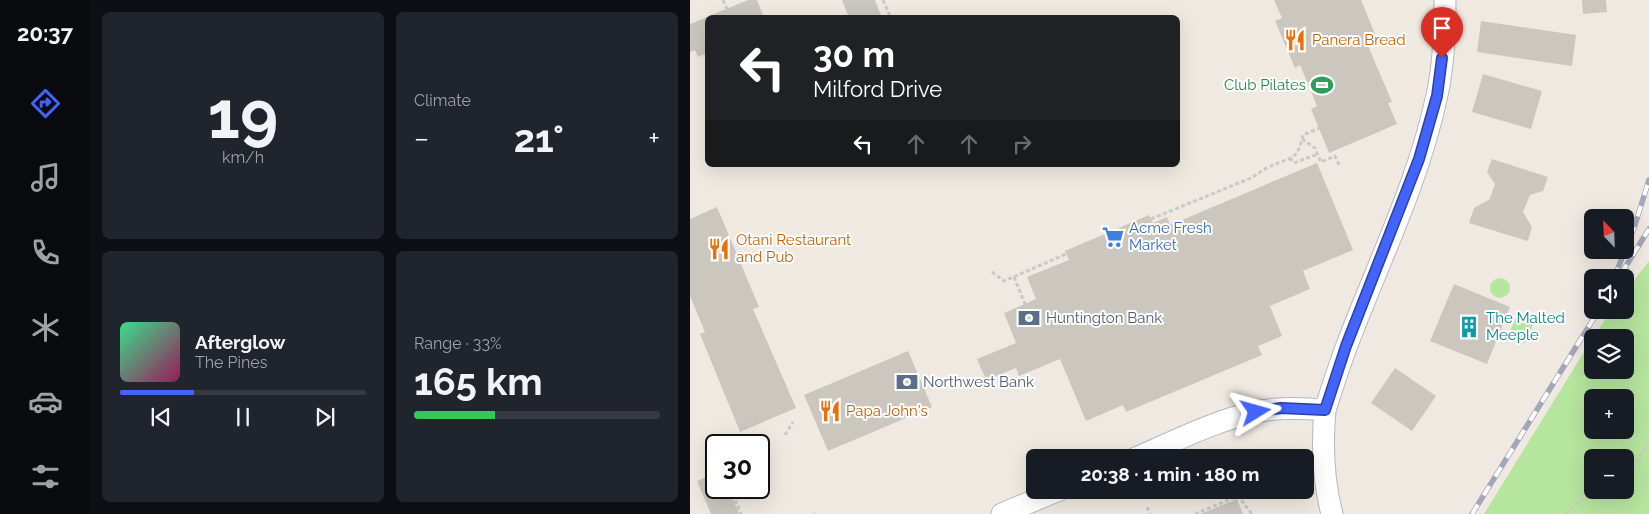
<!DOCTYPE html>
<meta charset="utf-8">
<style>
body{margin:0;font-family:Raleway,sans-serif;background:#20242c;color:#f1f3f6;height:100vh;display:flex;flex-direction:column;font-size:19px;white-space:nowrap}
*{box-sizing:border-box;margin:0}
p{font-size:16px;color:#9ea1a6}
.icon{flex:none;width:28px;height:28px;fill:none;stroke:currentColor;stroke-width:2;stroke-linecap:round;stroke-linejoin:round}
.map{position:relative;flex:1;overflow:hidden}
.drawer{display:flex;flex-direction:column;gap:12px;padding:12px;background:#0d0f14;width:600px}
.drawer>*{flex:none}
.banner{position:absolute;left:15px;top:15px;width:475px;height:152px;border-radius:8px;box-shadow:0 5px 20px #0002;background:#202124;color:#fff;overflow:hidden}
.needle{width:32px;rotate:337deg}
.fabs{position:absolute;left:894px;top:209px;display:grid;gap:10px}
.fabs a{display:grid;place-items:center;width:50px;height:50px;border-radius:8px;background:#171b24;box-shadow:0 5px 20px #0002;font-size:25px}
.speed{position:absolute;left:15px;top:434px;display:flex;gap:10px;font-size:25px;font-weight:700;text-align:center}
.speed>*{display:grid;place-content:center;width:65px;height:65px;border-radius:50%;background:#171b24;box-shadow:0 5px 20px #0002;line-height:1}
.speed .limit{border:2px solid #111;border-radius:8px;background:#fff;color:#111}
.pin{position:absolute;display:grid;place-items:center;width:42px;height:42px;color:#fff;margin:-51px -21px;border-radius:50% 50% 50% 0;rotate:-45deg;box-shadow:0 0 5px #0007}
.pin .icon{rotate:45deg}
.me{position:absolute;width:55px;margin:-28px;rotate:82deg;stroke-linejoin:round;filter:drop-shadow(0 0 4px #0008)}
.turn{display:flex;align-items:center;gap:18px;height:105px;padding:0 25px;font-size:22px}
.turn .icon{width:65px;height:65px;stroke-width:2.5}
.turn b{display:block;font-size:35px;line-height:42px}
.lanes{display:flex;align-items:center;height:48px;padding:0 25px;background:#0003;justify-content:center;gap:25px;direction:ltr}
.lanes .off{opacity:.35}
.big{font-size:38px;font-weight:700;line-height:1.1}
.drawer .tile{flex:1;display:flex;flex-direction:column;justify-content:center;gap:8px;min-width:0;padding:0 18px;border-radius:8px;background:#20242c}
.drawer .dial{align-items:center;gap:0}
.dial b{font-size:65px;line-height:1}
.song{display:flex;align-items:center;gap:15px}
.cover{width:60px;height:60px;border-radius:8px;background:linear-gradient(135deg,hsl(150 70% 55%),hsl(330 70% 35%))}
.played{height:5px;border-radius:2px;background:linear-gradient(90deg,#4264fb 30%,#363941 30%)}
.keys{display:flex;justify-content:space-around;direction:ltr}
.heat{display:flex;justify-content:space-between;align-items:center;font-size:28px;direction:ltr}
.charge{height:8px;border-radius:4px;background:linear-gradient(90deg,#34c759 33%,#363941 0)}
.drawer .tiles{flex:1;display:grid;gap:12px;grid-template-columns:repeat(2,1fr)}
.trip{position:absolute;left:336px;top:449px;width:288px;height:50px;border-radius:8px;background:#171b24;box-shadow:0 5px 20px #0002;font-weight:700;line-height:50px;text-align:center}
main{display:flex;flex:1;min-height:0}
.tab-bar{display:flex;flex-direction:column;width:90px;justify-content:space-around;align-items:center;background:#090b0e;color:#9ea1a6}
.tab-bar .icon{width:35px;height:35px}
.tab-bar .selected{color:#4264fb}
.tab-bar b{font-size:22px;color:#f1f3f6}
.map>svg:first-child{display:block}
</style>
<main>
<nav class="tab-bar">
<b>20:37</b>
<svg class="icon selected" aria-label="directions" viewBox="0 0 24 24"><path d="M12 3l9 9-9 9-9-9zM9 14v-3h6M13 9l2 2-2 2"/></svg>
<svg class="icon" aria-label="music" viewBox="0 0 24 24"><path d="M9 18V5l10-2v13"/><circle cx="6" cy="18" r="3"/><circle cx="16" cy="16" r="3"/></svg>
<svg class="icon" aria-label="phone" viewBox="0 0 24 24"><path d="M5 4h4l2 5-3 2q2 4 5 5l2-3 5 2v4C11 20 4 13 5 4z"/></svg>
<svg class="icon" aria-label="climate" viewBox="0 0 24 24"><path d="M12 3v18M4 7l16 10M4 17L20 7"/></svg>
<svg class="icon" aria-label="car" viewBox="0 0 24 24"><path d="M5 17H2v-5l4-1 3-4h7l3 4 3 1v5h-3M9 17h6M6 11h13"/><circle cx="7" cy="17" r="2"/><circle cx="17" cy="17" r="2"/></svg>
<svg class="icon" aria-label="filters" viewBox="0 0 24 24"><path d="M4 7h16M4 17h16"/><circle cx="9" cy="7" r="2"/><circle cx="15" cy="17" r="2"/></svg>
</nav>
<section class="drawer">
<div class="tiles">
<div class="tile dial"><b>19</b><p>km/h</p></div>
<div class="tile"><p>Climate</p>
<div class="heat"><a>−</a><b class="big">21°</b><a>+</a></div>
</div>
<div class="tile">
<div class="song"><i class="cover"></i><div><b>Afterglow</b><p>The Pines</p></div></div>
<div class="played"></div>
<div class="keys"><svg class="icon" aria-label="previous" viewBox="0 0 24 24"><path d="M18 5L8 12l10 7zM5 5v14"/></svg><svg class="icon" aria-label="pause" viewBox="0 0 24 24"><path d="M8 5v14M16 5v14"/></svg><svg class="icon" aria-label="next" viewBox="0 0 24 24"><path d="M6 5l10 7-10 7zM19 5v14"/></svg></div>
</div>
<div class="tile"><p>Range · 33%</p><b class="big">165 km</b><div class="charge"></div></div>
</div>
</section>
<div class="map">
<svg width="959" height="514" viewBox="0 0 959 514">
<rect width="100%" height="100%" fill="#efe9e1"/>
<!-- green -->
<g fill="#b6e59e" fill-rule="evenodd">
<path d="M959,261V514H794L902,339V370H935V338L903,337L922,310H935V292ZM902,398H935V430H902ZM902,458H935V490H902Z"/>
<circle cx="810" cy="288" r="10"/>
<path d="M828,313L845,320L835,343L818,336Z"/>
</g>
<!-- building -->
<g fill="#cbc7bf">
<path d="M58,0H67L74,18H18V53L8,57L5,50L0,52V24Z"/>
<path d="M152,0H185L192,18H159Z"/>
<path d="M584,0H671L685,34L675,39L702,102L698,103L707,124L639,153L621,109L627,106L610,65L605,68L585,21L592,18Z"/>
<path d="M892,0H916L917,12L893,14Z"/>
<path d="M791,21L886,35L882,66L787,52Z"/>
<path d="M793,74L852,91L841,129L782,112Z"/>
<path d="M802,159L858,177L853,191L840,195L833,212L842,227L838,241L779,223L784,208L800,199L801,195L805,184L797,172Z"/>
<path d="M627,163L663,250L613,271L620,289L580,306L592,336L568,346L572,355L436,412L433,405L396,421L370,359L329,376L326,368L296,380L287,359L326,343L314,313L346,299L337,277L379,260L375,251L459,215L463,223L477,217L480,225Z"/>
<path d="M27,207L69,307L63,309L106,408L50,432L10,334L15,332L0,296V219Z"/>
<path d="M764,284L820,307L797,364L740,341Z"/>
<path d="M218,351L242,407L138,451L114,395Z"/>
<path d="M705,368L746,396L722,431L681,403Z"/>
<path d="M26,473V488H38L49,514H21L7,481Z"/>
<path d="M547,499L553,514H510Z"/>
</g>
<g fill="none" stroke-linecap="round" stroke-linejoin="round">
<!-- minor casing -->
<g stroke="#b4b7c1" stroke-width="23">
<g id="minor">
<path d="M635,410C632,444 633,480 642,514"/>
<path d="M446,458C485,441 524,421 565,412C588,407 612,408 635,410C642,388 649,366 657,345C688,263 729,181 747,95C754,64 755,32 755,0"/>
<path d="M312,514L369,490"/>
</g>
</g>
<!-- path -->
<g stroke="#c9c9c9" stroke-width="3" stroke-dasharray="4 2.5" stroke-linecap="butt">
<path d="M33,0L37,9"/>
<path d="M193,0L201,18"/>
<path d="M612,139L625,148L631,162L645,156L650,167"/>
<path d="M600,158L604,163L628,154"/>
<path d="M461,219L561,178L578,167L601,158L606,154L610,147L613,135L629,128"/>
<path d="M302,272L314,281L376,254"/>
<path d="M324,277L335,304"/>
<path d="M95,435L103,422"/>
<path d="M17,477L16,473L26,469"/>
<path d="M935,478L959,443"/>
<path d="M40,488L51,514"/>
<path d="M457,507L460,514"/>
<path d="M124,514H125"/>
<path d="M505,514L548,496L562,514"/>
<path d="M876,514C894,489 901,503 922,490"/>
</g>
<!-- minor -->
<use href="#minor" stroke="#fff" stroke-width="21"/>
<!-- rail casing -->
<g stroke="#a3a6b8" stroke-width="5.5">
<g id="rail">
<path d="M931,274L959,229"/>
<path d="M924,278L944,228L959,180"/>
<path d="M782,514L909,310"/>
</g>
</g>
<!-- rail -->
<use href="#rail" stroke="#fff" stroke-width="4" stroke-dasharray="11" stroke-linecap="butt"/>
</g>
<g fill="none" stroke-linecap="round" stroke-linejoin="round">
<!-- route casing -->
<g stroke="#2b41a3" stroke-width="12">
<path id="route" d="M566,412L591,408L635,410L656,346L729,159L747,96L752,58"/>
</g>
<!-- route -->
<use href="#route" stroke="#4264fb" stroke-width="9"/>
</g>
<!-- icons -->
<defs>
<g id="restaurant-bare" transform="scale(1.725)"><path d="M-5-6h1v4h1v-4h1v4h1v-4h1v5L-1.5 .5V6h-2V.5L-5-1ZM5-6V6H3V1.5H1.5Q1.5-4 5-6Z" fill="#e8710a" stroke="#fff" stroke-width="2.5" paint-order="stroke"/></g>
<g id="stadium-bare" transform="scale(1.725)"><path d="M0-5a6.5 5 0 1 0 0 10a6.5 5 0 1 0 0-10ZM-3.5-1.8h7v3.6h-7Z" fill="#2e9e5b" stroke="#fff" stroke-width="2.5" paint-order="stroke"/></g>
<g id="supermarket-bare" transform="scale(1.725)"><path d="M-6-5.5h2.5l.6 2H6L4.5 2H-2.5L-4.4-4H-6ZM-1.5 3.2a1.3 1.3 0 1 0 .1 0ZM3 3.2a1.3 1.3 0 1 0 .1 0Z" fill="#3f7fe0" stroke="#fff" stroke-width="2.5" paint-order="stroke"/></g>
<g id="bank-bare" transform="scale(1.725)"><path d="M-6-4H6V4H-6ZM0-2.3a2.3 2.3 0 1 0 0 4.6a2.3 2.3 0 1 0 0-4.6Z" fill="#5c6f8a" stroke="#fff" stroke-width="2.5" paint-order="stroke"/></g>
<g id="building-bare" transform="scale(1.725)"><path d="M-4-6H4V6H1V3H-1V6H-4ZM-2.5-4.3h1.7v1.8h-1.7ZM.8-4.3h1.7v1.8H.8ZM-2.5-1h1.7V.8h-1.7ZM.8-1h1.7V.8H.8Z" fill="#0f9aa8" stroke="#fff" stroke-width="2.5" paint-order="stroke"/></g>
</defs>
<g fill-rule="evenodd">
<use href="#restaurant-bare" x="605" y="40"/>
<use href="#stadium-bare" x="632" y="85"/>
<use href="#supermarket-bare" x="423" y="237"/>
<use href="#restaurant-bare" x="29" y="249"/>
<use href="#bank-bare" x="339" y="318"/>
<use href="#building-bare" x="779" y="327"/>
<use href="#bank-bare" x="217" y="382"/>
<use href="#restaurant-bare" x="140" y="411"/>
</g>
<g text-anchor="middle" stroke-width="4" stroke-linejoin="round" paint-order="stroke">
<!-- food labels -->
<g font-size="15" fill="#c56008" stroke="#fff" text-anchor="start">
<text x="622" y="45">Panera Bread</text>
<text x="46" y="245">Otani Restaurant<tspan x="46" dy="17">and Pub</tspan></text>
<text x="156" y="416">Papa John's</text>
</g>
<!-- leisure labels -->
<g font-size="15" fill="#27864d" stroke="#fff" text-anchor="end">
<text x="616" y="90">Club Pilates</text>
</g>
<!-- shop labels -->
<g font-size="15" fill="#366cbe" stroke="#fff" text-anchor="start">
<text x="439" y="233">Acme Fresh<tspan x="439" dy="17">Market</tspan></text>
</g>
<!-- service labels -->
<g font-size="15" fill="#4e5e75" stroke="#fff" text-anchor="start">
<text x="356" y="323">Huntington Bank</text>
<text x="233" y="387">Northwest Bank</text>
</g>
<!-- culture labels -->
<g font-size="15" fill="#0d838f" stroke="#fff" text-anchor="start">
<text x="796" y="323">The Malted<tspan x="796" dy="17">Meeple</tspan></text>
</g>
</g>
</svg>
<div class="fabs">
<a><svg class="needle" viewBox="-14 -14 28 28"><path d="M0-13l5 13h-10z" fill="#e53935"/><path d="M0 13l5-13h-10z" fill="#9ea1a6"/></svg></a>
<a><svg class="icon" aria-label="sound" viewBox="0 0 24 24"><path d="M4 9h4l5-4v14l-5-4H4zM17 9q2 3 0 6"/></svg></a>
<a><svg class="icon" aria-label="layers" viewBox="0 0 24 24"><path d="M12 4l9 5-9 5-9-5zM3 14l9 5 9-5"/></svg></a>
<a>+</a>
<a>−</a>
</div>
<div class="speed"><div class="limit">30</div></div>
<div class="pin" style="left:752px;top:58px;background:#d93025"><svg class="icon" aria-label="arrive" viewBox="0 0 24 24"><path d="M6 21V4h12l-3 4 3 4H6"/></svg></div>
<svg class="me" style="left:566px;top:412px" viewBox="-20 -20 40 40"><path d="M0-17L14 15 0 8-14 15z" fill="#4264fb" stroke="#fff" stroke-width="4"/></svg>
<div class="trip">20:38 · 1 min · 180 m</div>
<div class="banner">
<div class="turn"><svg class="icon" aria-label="left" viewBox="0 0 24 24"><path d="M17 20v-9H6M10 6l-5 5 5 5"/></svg><div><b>30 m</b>Milford Drive</div></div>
<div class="lanes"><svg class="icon" aria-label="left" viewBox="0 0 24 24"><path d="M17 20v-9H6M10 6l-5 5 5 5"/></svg><svg class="icon off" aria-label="ahead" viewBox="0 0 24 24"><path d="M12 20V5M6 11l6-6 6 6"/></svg><svg class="icon off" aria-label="ahead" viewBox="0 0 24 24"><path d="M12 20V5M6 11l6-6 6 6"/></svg><svg class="icon off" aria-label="right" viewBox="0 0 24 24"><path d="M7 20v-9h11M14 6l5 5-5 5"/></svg></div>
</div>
</div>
</main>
